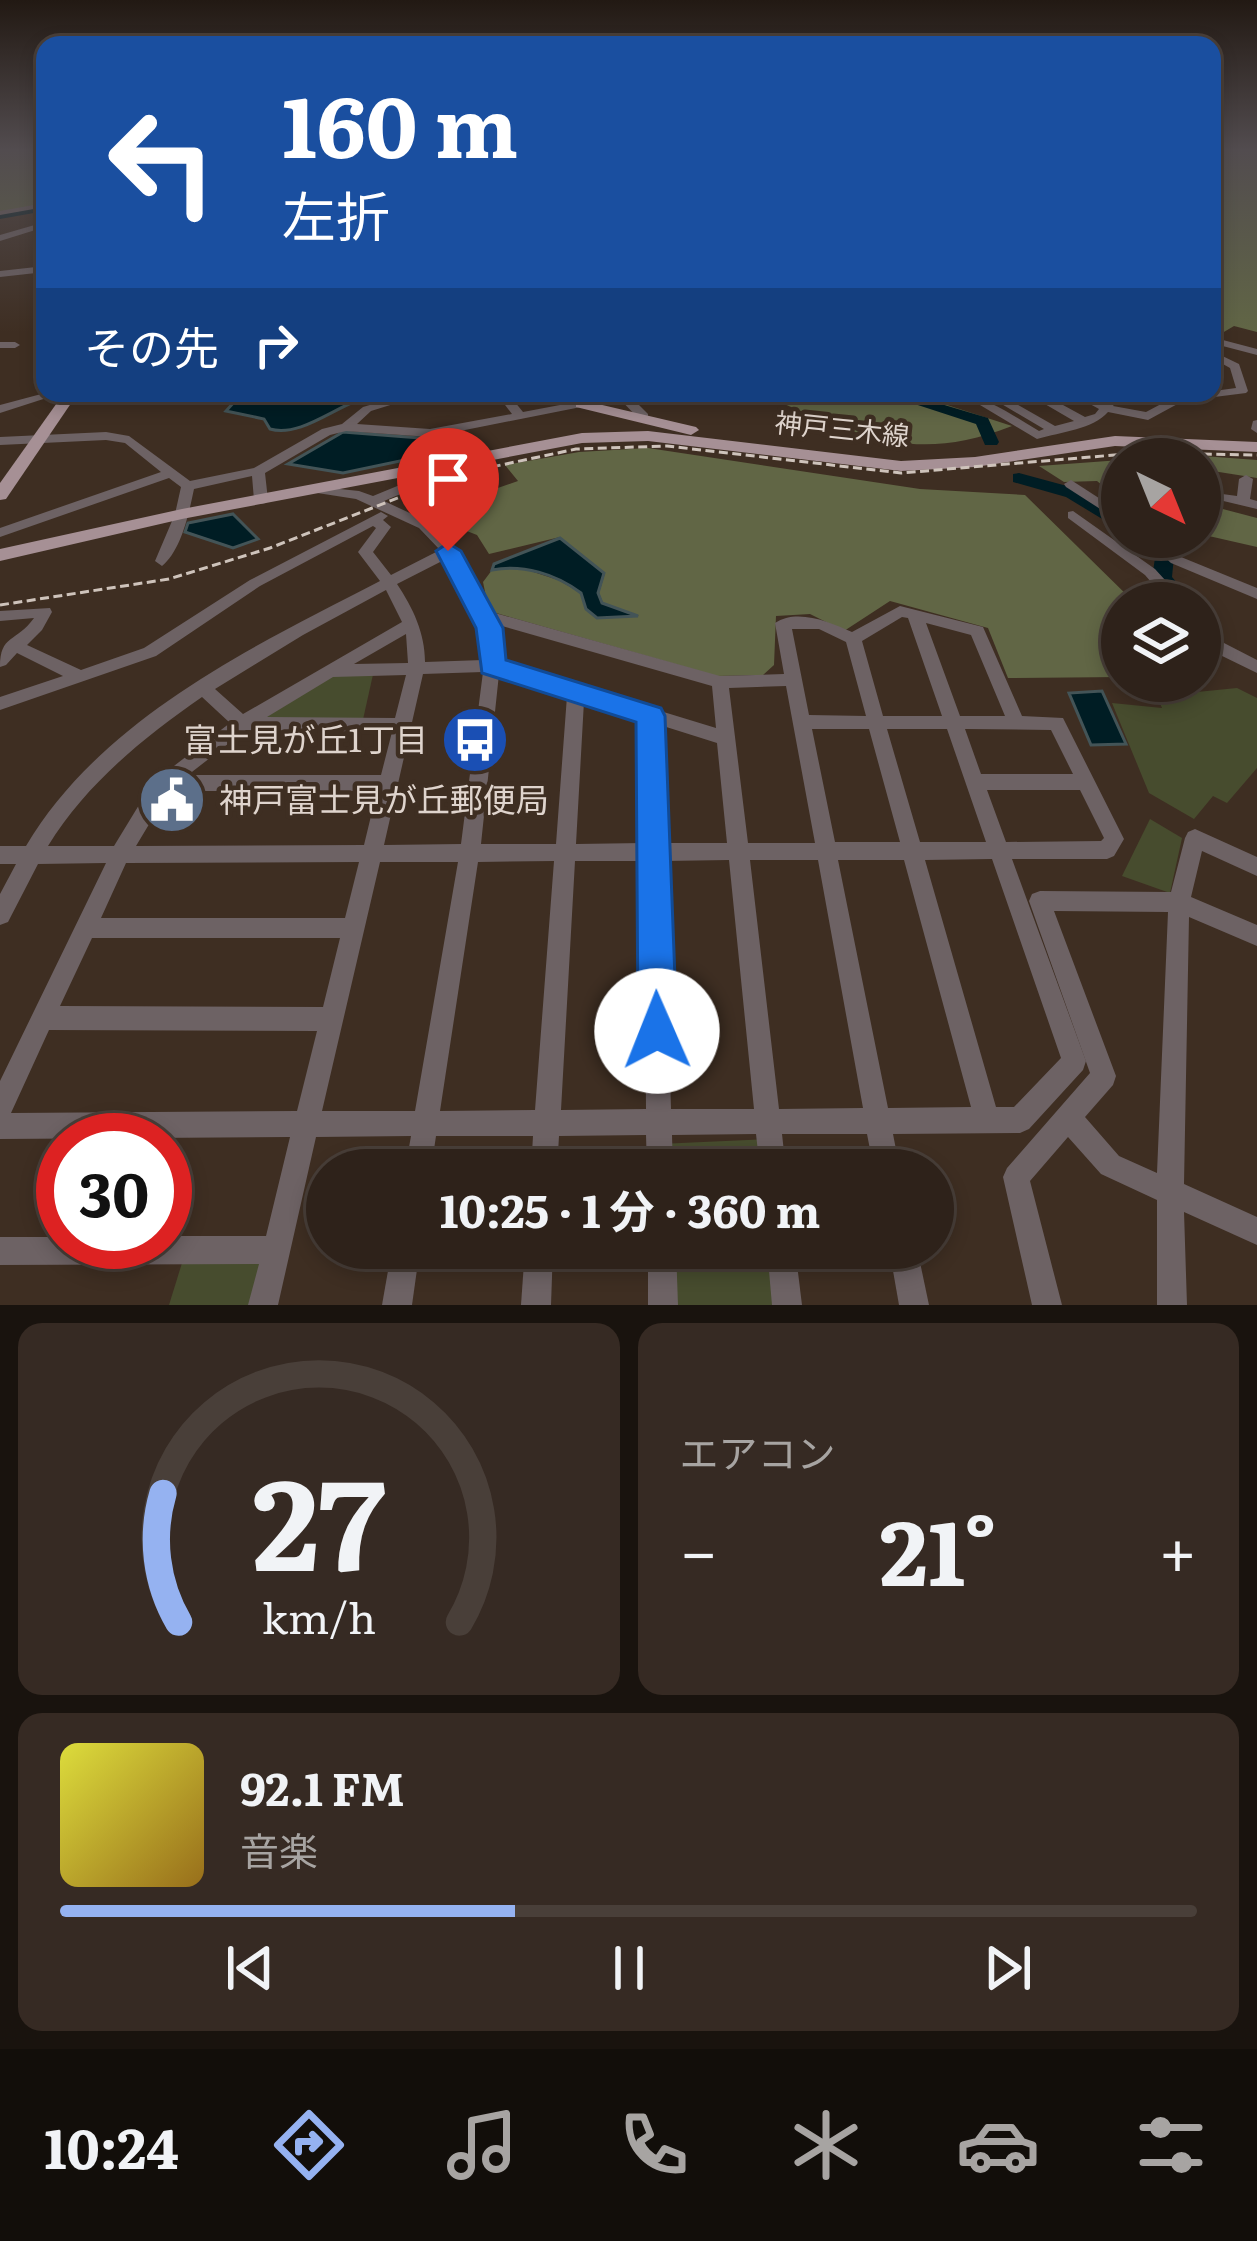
<!DOCTYPE html>
<html lang="ja">
<meta charset="utf-8">
<style>
body{margin:0;font-family:Literata,"Noto Sans JP",serif;background:#362a23;color:#f1f3f6;height:100vh;display:flex;flex-direction:column;font-size:45px;white-space:nowrap}
*{box-sizing:border-box;margin:0}
p{font-size:39px;color:#a7a4a2}
.icon{flex:none;width:66px;height:66px;fill:none;stroke:currentColor;stroke-width:2;stroke-linecap:round;stroke-linejoin:round}
.map{position:relative;height:1305px;overflow:hidden}
.drawer{display:flex;flex-direction:column;gap:18px;padding:18px;background:#19130e;flex:1}
.drawer>*{flex:none}
.top-card{position:absolute;left:36px;top:36px;width:1185px;height:366px;border-radius:24px;box-shadow:0 6px 18px #0003,0 0 0 3px #493f39;background:#1a4fa0;color:#fff;overflow:hidden}
.needle{width:78px;rotate:137deg}
.controls{position:absolute;left:1101px;top:438px;display:grid;gap:24px}
.controls a{display:grid;place-items:center;width:120px;height:120px;border-radius:50%;background:#2e221a;box-shadow:0 6px 18px #0003,0 0 0 3px #493f39;font-size:60px}
.speed{position:absolute;left:36px;top:1113px;display:flex;gap:24px;font-size:60px;font-weight:700;text-align:center}
.speed>*{display:grid;place-content:center;width:156px;height:156px;border-radius:50%;background:#2e221a;box-shadow:0 6px 18px #0003,0 0 0 3px #493f39;line-height:1}
.speed .limit{border:18px solid #d22;background:#fff;color:#111}
.pin{position:absolute;display:grid;place-items:center;width:102px;height:102px;color:#fff;margin:-123px -51px;border-radius:50% 50% 50% 0;rotate:-45deg;box-shadow:0 0 12px #0007}
.pin .icon{rotate:45deg}
.me{position:absolute;width:132px;margin:-66px;rotate:359deg;stroke-linejoin:round;filter:drop-shadow(0 0 9px #0008)}
.turn{display:flex;align-items:center;gap:42px;height:252px;padding:0 48px;font-size:54px}
.turn .icon{width:156px;height:156px;stroke-width:2.5}
.turn b{display:block;font-size:84px;line-height:102px}
.then{display:flex;align-items:center;height:114px;padding:0 48px;background:#0003;gap:24px;font-size:45px}
.big{font-size:90px;font-weight:700;line-height:1.1}
.drawer .card{flex:1;display:flex;flex-direction:column;justify-content:center;gap:18px;min-width:0;padding:0 42px;border-radius:24px;background:#362a23}
.drawer .dial{align-items:center;gap:0}
.dial svg{height:312px;overflow:visible;fill:none;stroke:#493f39;stroke-width:7;stroke-linecap:round;text-anchor:middle}
.dial text{fill:#f1f3f6;stroke:none}
.song{display:flex;align-items:center;gap:36px}
.cover{width:144px;height:144px;border-radius:18px;background:linear-gradient(135deg,hsl(60 70% 55%),hsl(40 70% 35%))}
.played{height:12px;border-radius:6px;background:linear-gradient(90deg,#95b2f1 40%,#493f39 40%)}
.keys{display:flex;justify-content:space-around;direction:ltr}
.heat{display:flex;justify-content:space-between;align-items:center;font-size:66px;direction:ltr}
.drawer .tiles{flex:1;display:grid;gap:18px;grid-template-columns:1fr 1fr}
.card:last-child{grid-column:span 2}
.trip{position:absolute;left:306px;top:1149px;width:648px;height:120px;border-radius:60px;background:#2e221a;box-shadow:0 6px 18px #0003,0 0 0 3px #493f39;font-weight:700;line-height:120px;text-align:center}
.tab-bar{display:flex;height:192px;justify-content:space-around;align-items:center;background:#120e0a;color:#a7a4a2}
.tab-bar .icon{width:84px;height:84px}
.tab-bar .selected{color:#95b2f1}
.tab-bar b{font-size:54px;color:#f1f3f6}
.map>svg:first-child{display:block}
</style>
<div class="map">
<svg width="1257" height="1305" viewBox="0 0 1257 1305">
<rect width="100%" height="100%" fill="#3e2e22"/>
<!-- green -->
<g fill="#474c2e">
<path d="M374,670L362,724L242,723L331,671Z"/>
<path d="M1237,688L1257,698V768L1227,803L1213,796L1194,819L1149,793L1112,703L1162,708L1157,696Z"/>
<path d="M1150,819L1182,838L1170,893L1122,876Z"/>
<path d="M769,1139L773,1170H660L659,1144Z"/>
<path d="M662,1248H781L787,1305H663Z"/>
<path d="M186,1250H276L263,1305H169Z"/>
</g>
<!-- forest -->
<g fill="#616645">
<path d="M0,150H45V204L0,212Z"/>
<path d="M1212,150H1257V332L1234,326L1212,339Z"/>
<path d="M779,393H910L1012,426C920,462 868,440 782,403Z"/>
<path d="M648,448L920,489L1025,495L1135,603H1122V677L1008,678L988,628L890,601L844,631L810,614L776,616L774,665L763,675L717,676L489,611L483,582L492,570L518,567L558,580L581,593L585,609L596,618L639,616L603,603L599,593L605,573L560,537L489,554L477,535L423,514L518,481L505,465L579,452Z"/>
<path d="M1189,455L1257,460V478L1200,469V459H1122V502L1097,481L1064,482L1039,466Z"/>
<path d="M1200,503L1257,518V547L1200,534Z"/>
</g>
<!-- water -->
<g fill="#001d24" stroke="#435457" stroke-width="3">
<path d="M264,393H358L356,401C330,411 298,437 270,429L264,419L226,411L235,401Z"/>
<path d="M343,432L433,439L448,451L343,473L288,464Z"/>
<path d="M233,514L258,539L233,548L185,532L188,523Z"/>
<path d="M560,538L604,573L598,593L602,603L638,616L597,618L586,609L581,593C556,574 523,564 492,570L494,564Z"/>
<path d="M1102,691L1126,744L1091,745L1069,693Z"/>
</g>
<g fill="none" stroke-linecap="round" stroke-linejoin="round">
<!-- river -->
<g fill="#001d24" fill-rule="evenodd">
<path d="M45,205V211L0,219V213Z"/>
<path d="M881,393H904L988,418L999,442L997,445H985L976,424Z"/>
<path d="M1019,473L1078,489L1122,518V531L1066,497L1013,482V474Z"/>
<path d="M1129,537C1149,537 1161,541 1174,556L1172,577L1194,603H1173L1152,578L1155,558Z"/>
</g>
<!-- minor -->
<g fill="#6d6264" fill-rule="evenodd">
<path d="M45,203V207L0,215V211Z"/>
<path d="M45,222V227L0,241V235Z"/>
<path d="M45,266V272L0,277V271Z"/>
<path d="M1219,339L1257,349V355L1215,344L1214,342Z"/>
<path d="M0,342H15L20,345L15,348H0Z"/>
<path d="M1212,351L1239,364L1248,391L1246,393L1183,401L1148,420L1108,412C1093,429 1062,432 1037,439L980,405L946,393C982,393 1009,413 1039,431L1044,429L983,393H997L1055,426L1074,421L1026,393H1041L1085,417L1095,414L1099,409L1070,393H1085L1104,402L1110,393H1122L1113,406L1146,412L1176,396L1236,388L1230,368L1212,358Z"/>
<path d="M45,393H62L0,413V405Z"/>
<path d="M410,393H429L371,411L357,424L430,429L512,414L502,401L470,393L510,396L523,412L581,401L587,404L581,407L430,437L346,431L330,435L265,473L268,500L266,503L261,504L254,500L252,476L194,489C189,513 181,551 162,566L155,561L175,514L181,487L169,478L0,537V528L161,472L125,443L106,440L0,445V437L106,432L129,436L190,481L254,468L322,429L342,424L363,407Z"/>
<path d="M614,393H627L648,414V420H640Z"/>
<path d="M1257,420V433L1251,429L1253,421Z"/>
<path d="M475,454L481,458L479,461L384,501L429,522L454,548L488,611L720,676L784,674L775,623C797,608 830,622 852,632L900,606L983,627L1022,716L1063,718L1124,839L1114,856L1107,859H1012L1086,1061L1083,1070L1029,1129L1020,1133L893,1134L900,1170H874L867,1134H782L786,1170H760L756,1134L672,1135L673,1170H647L646,1135L559,1136L557,1170H531L533,1136H436L431,1170H405L411,1136L316,1137L278,1305H248L259,1264L0,1265V1237H63V1242H165V1236H266L290,1137L0,1139V1081L106,863L38,864L8,922L0,925V894L16,864H0V846H26C102,718 252,647 380,581L358,552L376,528L373,526L260,586L156,656L0,710V697L63,676L17,653L6,665L0,667C0,634 16,643 34,618L0,621V611L50,608L52,612L42,630L27,645L81,670L144,648L250,580L381,512L388,516L383,520L391,527L373,552L391,575L440,550L419,528L356,499L311,492V486L359,491L373,496ZM446,559L481,628L483,660L425,662C425,633 413,608 397,584ZM386,590L402,622L243,714L215,689L303,635ZM902,617L908,618L942,716H883L862,641ZM926,623L971,635L1005,716H960ZM495,624L712,686L716,728L500,662ZM792,629H819L846,642L866,716L809,715ZM406,634L408,663L354,664ZM483,672L461,844L384,845L423,674ZM499,674L567,696L556,844H481ZM406,675L395,718L267,717L333,677ZM786,686L815,843H748L729,688ZM202,697L230,723L153,782L114,846H48C86,784 143,738 202,697ZM584,701L642,719L643,843L576,844ZM660,725L717,743L727,843H664ZM812,729H869L900,842H835ZM887,729H947L986,842H920ZM965,729L1051,730L1073,774H981ZM246,730L392,732L381,775H188ZM987,790H1080L1104,838L1101,841L1006,842ZM169,791H377L364,845L136,846ZM992,859L1061,1058L1014,1107H996L925,860ZM729,860L754,1109H671L664,861ZM750,860H818L863,1108L779,1109ZM838,860H904L971,1107L888,1108ZM554,861L535,1110L440,1111L478,862ZM575,861H644L646,1109L561,1110ZM359,862L345,918H101L126,863ZM380,862H458L415,1111H322ZM92,938H340L323,1007L60,1006ZM49,1030L317,1031L297,1111L11,1113Z"/>
<path d="M1246,475L1253,479L1250,499L1257,501V509L1215,499V493L1237,496L1239,479Z"/>
<path d="M1071,480L1122,513V523L1066,487L1064,484Z"/>
<path d="M1073,511L1155,569L1186,603H1169L1145,575L1068,518V512Z"/>
<path d="M1142,537H1158L1181,557L1257,588V599L1171,563Z"/>
<path d="M1200,622L1206,623L1224,643L1257,660V673L1216,653L1200,656V644L1205,643L1200,637Z"/>
<path d="M1195,829L1257,857V876L1202,851L1191,897L1257,925V946L1189,917L1184,1184L1257,1217V1245L1184,1212L1187,1305H1157V1200L1101,1174L1068,1137L1030,1181L1062,1305H1032L1003,1177L1007,1168L1090,1073L1029,901L1032,894L1040,891L1171,892L1185,838L1188,832ZM1054,911L1168,912L1157,1173L1119,1156L1085,1117L1113,1085L1116,1076Z"/>
<path d="M392,1248H420L412,1305H382Z"/>
<path d="M525,1248H553L551,1305H521Z"/>
<path d="M648,1248H676L678,1305H648Z"/>
<path d="M767,1248H795L802,1305H772Z"/>
<path d="M889,1248H917L929,1305H899Z"/>
</g>
<!-- major -->
<g fill="#a69095" fill-rule="evenodd">
<path d="M64,393H78L6,499L0,500V483Z"/>
<path d="M581,400L696,427L699,430L691,435L576,407V401Z"/>
<path d="M648,431L901,461L975,457L1115,436L1257,442V452L1115,446L975,467L901,471L648,441L582,443L182,519L0,561V549L182,509L582,433Z"/>
</g>
<!-- rail -->
<path stroke="#cec3bb" stroke-width="3" stroke-dasharray="9 4.5" stroke-linecap="butt" d="M0,605L169,579L270,548L459,474L576,449L667,446L901,473L1138,453L1257,455"/>
</g>
<!-- sky -->
<linearGradient id="sky" x2="0" y2="1"><stop stop-color="#221913"/><stop offset="0.45" stop-color="#524c4f"/><stop offset="1" stop-color="#524c4f" stop-opacity="0"/></linearGradient>
<rect width="1257" height="333" fill="url(#sky)"/>
<!-- route -->
<path fill="#1a73e8" stroke="#114b97" stroke-width="3" d="M448,543L461,551L503,628L506,660L661,708L665,716L677,1031L671,1045L657,1051L643,1045L638,1031L636,722L482,673L476,628L436,551Z"/>
<!-- icons -->
<defs>
<g id="bus-disc" transform="scale(3.45)"><circle r="9.5" fill="#1a4fb4" stroke="#3e2e22"/><path d="M-5-6H5V4H4V6H2V4H-2V6H-4V4H-5ZM-3.5-4V0h7V-4ZM-3.5 1.2v1.5H-2V1.2ZM2 1.2v1.5H3.5V1.2Z" fill="#fff"/></g>
<g id="civic-disc" transform="scale(3.45)"><circle r="9.5" fill="#5c6f8a" stroke="#3e2e22"/><path d="M-.6-6.5H3V-4.5H.6V-3L4-1V1h2V6H-6V1h2V-1L-.6-3ZM-1.2 2.5V6h2.4V2.5Z" fill="#fff"/></g>
</defs>
<g fill-rule="evenodd">
<use href="#bus-disc" x="475" y="740"/>
<use href="#civic-disc" x="172" y="800"/>
</g>
<g text-anchor="middle" stroke-width="9" stroke-linejoin="round" paint-order="stroke">
<!-- far-street labels -->
<g font-size="27" fill="#dfd4cd" stroke="#3e2e22">
<text transform="translate(842 430) rotate(6)" y="9">神戸三木線</text>
</g>
<!-- poi labels -->
<g font-size="33" fill="#dfd4cd" stroke="#3e2e22" text-anchor="end">
<text x="428" y="752">富士見が丘1丁目</text>
<text x="219" y="812" text-anchor="start">神戸富士見が丘郵便局</text>
</g>
</g>
</svg>
<div class="controls">
<a><svg class="needle" viewBox="-14 -14 28 28"><path d="M0-13l5 13h-10z" fill="#e53935"/><path d="M0 13l5-13h-10z" fill="#a7a4a2"/></svg></a>
<a><svg class="icon" aria-label="layers" viewBox="0 0 24 24"><path d="M12 4l9 5-9 5-9-5zM3 14l9 5 9-5"/></svg></a>
</div>
<div class="speed"><div class="limit">30</div></div>
<div class="pin" style="left:448px;top:551px;background:#d93025"><svg class="icon" aria-label="arrive" viewBox="0 0 24 24"><path d="M6 21V4h12l-3 4 3 4H6"/></svg></div>
<svg class="me" style="left:657px;top:1031px" viewBox="-20 -20 40 40"><circle r="19" fill="#fff"/><path d="M0-13L10 11 0 6-10 11z" fill="#1a73e8"/></svg>
<div class="trip">10:25 · 1 分 · 360 m</div>
<div class="top-card">
<div class="turn"><svg class="icon" aria-label="left" viewBox="0 0 24 24"><path d="M17 20v-9H6M10 6l-5 5 5 5"/></svg><div><b>160 m</b>左折</div></div>
<div class="then">その先<svg class="icon" aria-label="right" viewBox="0 0 24 24"><path d="M7 20v-9h11M14 6l5 5-5 5"/></svg></div>
</div>
</div>
<section class="drawer">
<div class="tiles">
<div class="card dial"><svg viewBox="0 0 100 80">
<path d="M14 69A42 42 0 1 1 86 69"/>
<path d="M14 69A42 42 0 0 1 10 36" stroke="#95b2f1"/>
<text x="50" y="56" font-size="32" font-weight="700">27</text>
<text x="50" y="72" font-size="11">km/h</text>
</svg></div>
<div class="card"><p>エアコン</p>
<div class="heat"><a>−</a><b class="big">21°</b><a>+</a></div>
</div>
<div class="card">
<div class="song"><i class="cover"></i><div><b>92.1 FM</b><p>音楽</p></div></div>
<div class="played"></div>
<div class="keys"><svg class="icon" aria-label="previous" viewBox="0 0 24 24"><path d="M18 5L8 12l10 7zM5 5v14"/></svg><svg class="icon" aria-label="pause" viewBox="0 0 24 24"><path d="M8 5v14M16 5v14"/></svg><svg class="icon" aria-label="next" viewBox="0 0 24 24"><path d="M6 5l10 7-10 7zM19 5v14"/></svg></div>
</div>
</div>
</section>
<nav class="tab-bar">
<b>10:24</b>
<svg class="icon selected" aria-label="directions" viewBox="0 0 24 24"><path d="M12 3l9 9-9 9-9-9zM9 14v-3h6M13 9l2 2-2 2"/></svg>
<svg class="icon" aria-label="music" viewBox="0 0 24 24"><path d="M9 18V5l10-2v13"/><circle cx="6" cy="18" r="3"/><circle cx="16" cy="16" r="3"/></svg>
<svg class="icon" aria-label="phone" viewBox="0 0 24 24"><path d="M5 4h4l2 5-3 2q2 4 5 5l2-3 5 2v4C11 20 4 13 5 4z"/></svg>
<svg class="icon" aria-label="climate" viewBox="0 0 24 24"><path d="M12 3v18M4 7l16 10M4 17L20 7"/></svg>
<svg class="icon" aria-label="car" viewBox="0 0 24 24"><path d="M5 17H2v-5l4-1 3-4h7l3 4 3 1v5h-3M9 17h6M6 11h13"/><circle cx="7" cy="17" r="2"/><circle cx="17" cy="17" r="2"/></svg>
<svg class="icon" aria-label="filters" viewBox="0 0 24 24"><path d="M4 7h16M4 17h16"/><circle cx="9" cy="7" r="2"/><circle cx="15" cy="17" r="2"/></svg>
</nav>
